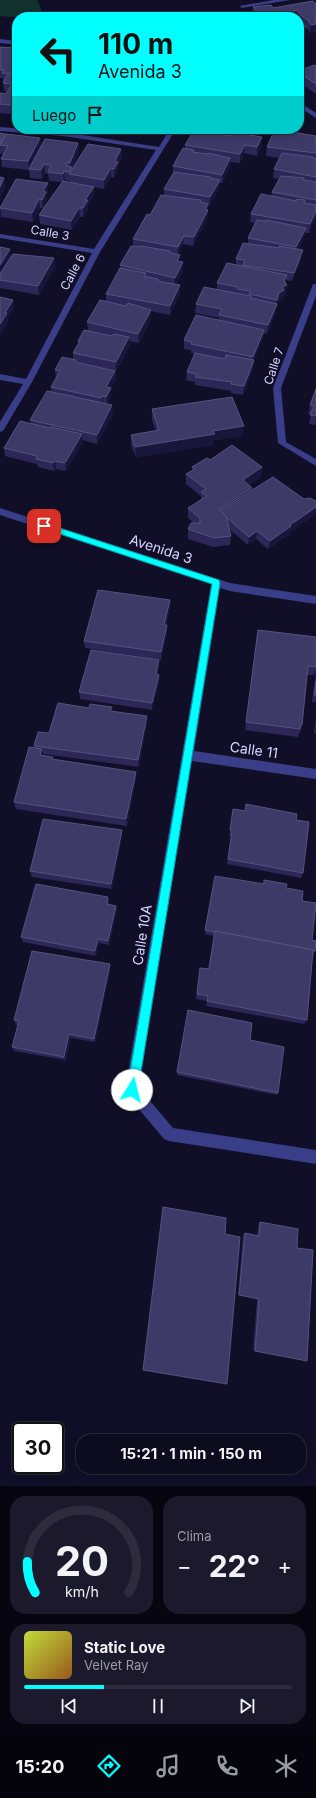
<!DOCTYPE html>
<html lang="es">
<meta charset="utf-8">
<style>
body{margin:0;font-family:Inter,sans-serif;background:#1b192b;color:#f1f3f6;height:100vh;display:flex;flex-direction:column;font-size:15px;white-space:nowrap}
*{box-sizing:border-box;margin:0}
p{font-size:13px;color:#9a9ba4}
.icon{flex:none;width:22px;height:22px;fill:none;stroke:currentColor;stroke-width:2;stroke-linecap:round;stroke-linejoin:round}
.map{position:relative;height:1486px;overflow:hidden}
.sheet{display:flex;flex-direction:column;gap:10px;padding:10px;background:#070610;flex:1}
.sheet>*{flex:none}
.banner{position:absolute;left:12px;top:12px;width:292px;height:122px;border-radius:16px;box-shadow:0 2px 10px #0003,0 0 0 1px #2d2b3c;background:#01ffff;color:#111;overflow:hidden}
.speed{position:absolute;left:12px;top:1422px;display:flex;gap:8px;font-size:20px;font-weight:700;text-align:center}
.speed>*{display:grid;place-content:center;width:52px;height:52px;border-radius:50%;background:#0d0b1e;box-shadow:0 2px 10px #0003,0 0 0 1px #2d2b3c;line-height:1}
.speed .limit{border:2px solid #111;border-radius:6px;background:#fff;color:#111}
.pin{position:absolute;display:grid;place-items:center;width:34px;height:34px;color:#fff;margin:-17px;border-radius:8px;box-shadow:0 2px 6px #0006}
.me{position:absolute;width:44px;margin:-22px;rotate:9deg;stroke-linejoin:round;filter:drop-shadow(0 0 3px #0008)}
.turn{display:flex;align-items:center;gap:14px;height:84px;padding:0 20px;font-size:18px}
.turn .icon{width:52px;height:52px;stroke-width:2.5}
.turn b{display:block;font-size:28px;line-height:34px}
.then{display:flex;align-items:center;height:38px;padding:0 20px;background:#0003;gap:8px;font-size:15px}
.big{font-size:30px;font-weight:700;line-height:1.1}
.sheet .tile{flex:1;display:flex;flex-direction:column;justify-content:center;gap:6px;min-width:0;padding:0 14px;border-radius:16px;background:#1b192b}
.sheet .dial{align-items:center;gap:0}
.dial svg{height:104px;overflow:visible;fill:none;stroke:#2d2b3c;stroke-width:7;stroke-linecap:round;text-anchor:middle}
.dial text{fill:#f1f3f6;stroke:none}
.song{display:flex;align-items:center;gap:12px}
.cover{width:48px;height:48px;border-radius:6px;background:linear-gradient(135deg,hsl(70 70% 55%),hsl(30 70% 35%))}
.played{height:4px;border-radius:2px;background:linear-gradient(90deg,#01ffff 30%,#2d2b3c 30%)}
.keys{display:flex;justify-content:space-around;direction:ltr}
.heat{display:flex;justify-content:space-between;align-items:center;font-size:22px;direction:ltr}
.sheet .tiles{flex:1;display:grid;gap:10px;grid-template-columns:1fr 1fr}
.tile:last-child{grid-column:span 2}
.trip{position:absolute;left:76px;top:1434px;width:230px;height:40px;border-radius:16px;background:#0d0b1e;box-shadow:0 2px 10px #0003,0 0 0 1px #2d2b3c;font-weight:700;line-height:40px;text-align:center}
.dock{display:flex;height:64px;justify-content:space-around;align-items:center;background:#05040c;color:#9a9ba4}
.dock .icon{width:28px;height:28px}
.dock .on{color:#01ffff}
.dock b{font-size:18px;color:#f1f3f6}
.map>svg:first-child{display:block}
</style>
<div class="map">
<svg width="316" height="1486" viewBox="0 0 316 1486">
<rect width="100%" height="100%" fill="#110f28"/>
<!-- green -->
<path fill="#12322d" d="M0,0H37L43,13L12,17L0,16Z"/>
<g fill="none" stroke-linecap="round" stroke-linejoin="round">
<!-- minor -->
<g fill="#393e88" fill-rule="evenodd">
<path d="M274,0H290L242,8L239,6Z"/>
<path d="M0,39L17,41V45L0,43Z"/>
<path d="M299,102L316,113V118L299,107Z"/>
<path d="M0,127L63,132L159,147L170,129H176L100,252L32,382L3,431L0,432V422L23,384L0,380V374L26,379L92,253L0,238V234L94,249L156,150L63,136L0,131Z"/>
<path d="M313,284H316V296L281,388L286,442L316,459V466L278,443L273,388Z"/>
<path d="M0,508L230,583L316,596V604L230,591L220,588L194,751L316,769V779L192,761L139,1088L173,1128L316,1150V1164L169,1141L164,1139L127,1095L125,1090L211,584L0,515Z"/>
</g>
</g>
<!-- wall -->
<g fill="#2c2756" fill-rule="evenodd">
<path d="M316,4L310,33L307,28H306L305,36L299,37V17H253L252,16L253,7L273,8Z"/>
<path d="M0,48H17V115L0,113V93L6,94L7,92L4,91L3,78H0Z"/>
<path d="M316,66V94L299,82V71Z"/>
<path d="M121,129H150L148,133Z"/>
<path d="M195,129H249L246,135L261,146L257,156L244,153L240,163L230,162V167L222,183H219V189L209,206H208L207,218L193,246L183,244L178,255L183,271L176,284L180,285V294L170,315L151,311V319L139,343L129,341L130,346L116,371L76,363L115,371L116,380L111,388V397L107,404L113,414L97,444L83,440V442L66,471L56,469L54,471L38,467L37,464L5,456L4,448L31,424L30,420L51,392V387L56,378L55,370L73,360V353L78,344V341L88,331L87,322L106,301V294L120,269V265L133,246V239L164,196V189L173,174V166L185,149V145Z"/>
<path d="M0,133L5,136L40,138L41,146L31,166L78,143L79,152L72,169V171L121,149L122,158L118,165V171L114,178L111,177L104,189L94,187V195L88,205V209L83,217H80L72,230L40,224L39,215L62,182L49,181L48,174L45,173L42,179L30,178L29,169V170L2,167L1,159L3,154H1V153V154H0ZM65,180L70,181V183L64,182Z"/>
<path d="M316,136V217L309,233H305L304,237L298,250L301,259L292,281L286,280V294L284,295L283,298L278,302L276,308V312L267,334L264,333L263,338L254,360L253,369L243,395L231,393V391L195,385V382L186,380L187,372L195,354L191,353V350L184,349V340L219,320V318L195,313L196,304L217,290V283L236,264V259L248,244V238L255,223L250,222L251,214L271,196L272,192L279,179L273,178L274,169L280,158L266,156L267,147Z"/>
<path d="M48,192L46,196L47,201L43,208H40L33,222L1,217L0,208Z"/>
<path d="M0,247L11,256L54,258L55,267L39,295L0,288Z"/>
<path d="M316,389V425L309,424L311,414H308L310,405Z"/>
<path d="M152,409L243,436L214,440V445L136,457L131,445V435L156,431L152,420Z"/>
<path d="M210,460L262,467L261,477L249,485L252,490L304,499L316,501V509L315,514L313,516L290,532V534L268,549L256,539L248,545L229,529L231,536L230,545L213,547L188,539V529L194,523L188,518V508L201,500V496L186,484V474L192,471V467Z"/>
<path d="M170,607L166,625H167V633L161,660L85,648L84,641Z"/>
<path d="M316,637V669L314,675H307L302,725L300,733H299L298,737L245,730L257,639Z"/>
<path d="M159,667L157,674L159,682L152,710L80,699L79,692Z"/>
<path d="M316,671V702H312Z"/>
<path d="M112,711L147,723L139,767L43,754L44,756L53,760L136,779L127,826L16,809L14,802L35,748L34,746L49,733Z"/>
<path d="M316,718V733H314Z"/>
<path d="M233,809L296,820L303,873L301,878L227,864L231,836H229Z"/>
<path d="M122,836L112,889L32,877L30,871Z"/>
<path d="M215,876L263,884L264,880L286,888L302,901L315,951L313,956L307,1020L304,1024L206,1006L207,1001L196,999L200,968L208,969L214,936L205,934Z"/>
<path d="M109,902V904L116,906L117,910L109,945L99,943L96,956L23,942L21,937Z"/>
<path d="M110,964V970L95,1042L71,1038L66,1060L14,1051L12,1047L18,1025H16L14,1020Z"/>
<path d="M188,1010L250,1040L278,1093L277,1095L177,1075Z"/>
<path d="M260,1222L298,1229L255,1351L253,1349L257,1299L239,1295H238L243,1234L257,1236L259,1223Z"/>
</g>
<!-- shaded-wall -->
<g fill="#19163c">
<path d="M297,10L296,17L293,11Z"/>
<path d="M316,24V32L310,33L311,25Z"/>
<path d="M306,27L305,36L299,37V28Z"/>
<path d="M245,129H249L242,143L243,134Z"/>
<path d="M5,134L6,142L0,145L1,153V154L0,144Z"/>
<path d="M262,137L261,146L257,156V147Z"/>
<path d="M40,138L41,146L29,170L28,161Z"/>
<path d="M78,143L79,152L72,169V175L69,174L70,181L69,172L71,169L70,163Z"/>
<path d="M245,145L244,153L240,163V154Z"/>
<path d="M121,149L122,158L118,165V171L114,178V169L115,161Z"/>
<path d="M230,158V167L222,183V175Z"/>
<path d="M44,164L45,173L42,179L41,170Z"/>
<path d="M111,168V177L104,189V180Z"/>
<path d="M64,171L65,180L64,182L63,174Z"/>
<path d="M4,178L6,186L0,198V187Z"/>
<path d="M220,180L219,189L209,206L210,197Z"/>
<path d="M48,183V192L46,196L47,201L43,208L42,200L43,191Z"/>
<path d="M94,187V195L88,205V209L83,217V208L85,200Z"/>
<path d="M39,199L40,208L33,222L32,213Z"/>
<path d="M208,204L207,218L193,246L194,237Z"/>
<path d="M79,208L80,217L72,230L71,221Z"/>
<path d="M316,211V217L309,233L310,224Z"/>
<path d="M306,228L304,237L295,256L296,247Z"/>
<path d="M184,236L183,244L178,256V247Z"/>
<path d="M10,249L11,257L0,276V265Z"/>
<path d="M303,250L301,259L292,281L294,273Z"/>
<path d="M180,255V264L177,261Z"/>
<path d="M54,258L55,267L39,295L38,286Z"/>
<path d="M183,262V271L174,287L175,278Z"/>
<path d="M287,275L285,284L287,285L286,294L284,295L283,298L278,302L276,308V312L267,334L268,325L276,304L277,300L284,281Z"/>
<path d="M180,285V294L170,315V306Z"/>
<path d="M13,300L14,309L8,319L9,322L0,335V324L5,313Z"/>
<path d="M151,310V319L139,343L138,334Z"/>
<path d="M264,330L263,338L252,366L253,357Z"/>
<path d="M129,337L130,346L116,371V362Z"/>
<path d="M254,360L253,369L243,395L244,386Z"/>
<path d="M115,371L116,380L111,388V397L107,405L106,387Z"/>
<path d="M102,396L103,404L101,407V398Z"/>
<path d="M112,405L113,414L97,444V435Z"/>
<path d="M244,426L243,436L214,440V445L136,457L135,447L213,431Z"/>
<path d="M82,434L83,442L66,471L65,463Z"/>
<path d="M55,461L56,469L54,471L53,463Z"/>
<path d="M262,467L261,477L241,490L243,480Z"/>
<path d="M252,488L251,498L219,511V509Z"/>
<path d="M316,507L315,514L313,516L290,532V534L268,549L270,541L290,525Z"/>
<path d="M257,531L256,539L248,545L249,537Z"/>
<path d="M170,600V607L164,633V625Z"/>
<path d="M167,625V633L161,660V652Z"/>
<path d="M159,660V667L156,681V674Z"/>
<path d="M159,675V682L152,710V703Z"/>
<path d="M147,716V723L139,767L138,760Z"/>
<path d="M42,749L44,756L40,755Z"/>
<path d="M136,772V779L127,826L126,819Z"/>
<path d="M122,830V836L112,889L111,884Z"/>
<path d="M108,897L109,902L107,909V904Z"/>
<path d="M116,906L117,910L109,945L108,941Z"/>
<path d="M98,939L99,943L96,956L95,951Z"/>
<path d="M110,964V970L95,1042L94,1039Z"/>
<path d="M69,1034L71,1038L66,1060L64,1057Z"/>
</g>
<!-- building -->
<g fill="#3e3a68" stroke="#565280">
<path d="M313,1L316,4V24L311,25L308,20L303,17L297,10L293,11L298,17H261L253,7L271,5L273,8Z"/>
<path d="M299,18L306,27L299,28Z"/>
<path d="M1,47L17,48V74L2,73L4,70H0V48Z"/>
<path d="M314,65L316,66V84L299,73V71Z"/>
<path d="M7,75L17,76V106L0,104V93L6,94L12,84L3,83Z"/>
<path d="M195,129H201V131L232,136L234,132L216,129H245L243,134L262,137L257,147L245,145L240,154L185,145Z"/>
<path d="M275,129L316,136V153L267,147Z"/>
<path d="M0,133L5,134L0,144Z"/>
<path d="M6,134L40,138L28,161L1,159L8,146L0,145Z"/>
<path d="M45,139L78,143L70,163L68,162L66,166L72,167L69,172L64,171L63,174L48,172L51,165L44,164L41,170L29,169Z"/>
<path d="M88,144L121,149L115,161L118,162L114,169L111,168L104,180L69,174Z"/>
<path d="M183,148L194,150L193,152L207,154L208,153L230,158L222,175L173,166Z"/>
<path d="M282,153L313,157V158L316,159V177L274,169Z"/>
<path d="M174,172L211,177L210,178L220,180L210,197L164,189Z"/>
<path d="M281,176L304,178L303,180L316,182V200L272,192Z"/>
<path d="M0,177L4,178L0,187Z"/>
<path d="M16,179L48,183L43,191L46,192L42,200L39,199L32,213L0,208Z"/>
<path d="M63,181L94,187L85,200H88L83,208H79L71,221L39,215Z"/>
<path d="M261,194L296,201L297,199L305,200L304,203L316,205V211L310,224L251,214Z"/>
<path d="M161,195L201,200L200,202L208,204L205,209L208,210L194,237L184,236L178,247L133,239L147,214L150,215Z"/>
<path d="M257,220L266,221V220L306,228L296,247L248,238Z"/>
<path d="M243,243L279,248V246L303,250L294,273L243,265L245,260L236,259Z"/>
<path d="M131,246L140,247L141,246L170,251L171,253L180,255L177,261L183,262L175,278L120,265Z"/>
<path d="M0,247L10,249L0,265Z"/>
<path d="M13,254L54,258L38,286L0,280V274Z"/>
<path d="M227,263L287,275L284,281L287,285L282,287L284,290L279,293L277,300L249,294L250,291L237,289L238,287L217,283Z"/>
<path d="M120,268L146,273L144,276L158,279L157,281L180,285L170,306L106,294Z"/>
<path d="M204,287L251,296V298L277,304L268,325L219,315L222,309L196,304Z"/>
<path d="M0,297L13,300L5,313H7L0,324Z"/>
<path d="M100,300L126,306L128,303L151,310L138,334L87,322Z"/>
<path d="M196,315L264,330L253,357L191,344L192,342L184,340Z"/>
<path d="M84,330L112,336L114,334L129,337L116,362L73,353L80,341H78Z"/>
<path d="M195,353L225,359L226,355L254,360L244,386L231,384L232,382L195,377L197,374L187,372Z"/>
<path d="M62,357L76,360L75,362L115,371L106,387L111,388L106,397L102,396L101,398L51,387L60,371L55,370Z"/>
<path d="M316,389V416L310,415L314,406L310,405Z"/>
<path d="M47,391L112,405L97,435L30,420Z"/>
<path d="M232,397L244,426L213,431L215,434L135,447L131,435L159,430L152,409Z"/>
<path d="M20,421L50,428L51,427L82,434L65,463L55,461L53,463L36,459L37,456L4,448Z"/>
<path d="M232,445L262,467L243,480L252,488L219,509L226,516L231,536L214,538L188,529L191,523H200V518L188,508L207,496L201,492L206,489L186,474L195,469L192,467L207,458L210,460Z"/>
<path d="M273,477L304,499L310,498L316,501V507L290,525L291,526L270,541L257,531L249,537L226,517V516L220,510Z"/>
<path d="M98,590L170,600L164,625H167L161,652L84,641Z"/>
<path d="M258,630L316,637V667L308,666L302,725H300V729L246,722Z"/>
<path d="M91,650L159,660L156,674L159,675L152,703L79,692Z"/>
<path d="M316,681V695H314Z"/>
<path d="M58,703L89,708L90,704L112,707L110,711L147,716L138,760L34,746L38,732L49,733Z"/>
<path d="M29,747L42,749L40,755L53,757L52,759L136,772L126,819L14,802Z"/>
<path d="M246,804L297,814L296,820L309,822L303,873L228,859L232,831L230,830L233,809L245,811Z"/>
<path d="M43,819L122,830L111,884L30,871Z"/>
<path d="M215,876L264,884V880L287,884L286,888L303,891L302,901L316,903L312,940L316,941L315,951H313V950L215,931L214,932L205,930Z"/>
<path d="M36,884L108,897L107,904L116,906L108,941L98,939L95,951L21,937Z"/>
<path d="M215,931L313,950L307,1020L207,1001L208,996L197,994L200,968L209,969Z"/>
<path d="M32,951L110,964L94,1039L69,1034L64,1057L12,1047L19,1021L14,1020Z"/>
<path d="M188,1010L252,1023L250,1040L284,1047L278,1093L177,1072Z"/>
<path d="M163,1207L226,1218L225,1234L240,1237L227,1384L143,1370Z"/>
<path d="M260,1222L298,1229L297,1248L313,1250L307,1361L255,1351L259,1299L239,1295L245,1233L259,1236Z"/>
</g>
<!-- route -->
<path fill="#01ffff" stroke="#01a6a6" d="M44,523L219,580L220,583L138,1090L136,1094L132,1095L129,1094L127,1090L212,584L42,528L40,526Z"/>
<g text-anchor="middle" stroke-width="4" stroke-linejoin="round" paint-order="stroke">
<!-- far-street labels -->
<g font-size="12" fill="#d6d5ff" stroke="#110f28">
<text transform="translate(50 233) rotate(10)" y="4">Calle 3</text>
<text transform="translate(73 272) rotate(-62)" y="4">Calle 6</text>
<text transform="translate(274 366) rotate(-72)" y="4">Calle 7</text>
</g>
<!-- street labels -->
<g font-size="14" fill="#d6d5ff" stroke="#110f28">
<text transform="translate(161 549) rotate(18)" y="5">Avenida 3</text>
<text transform="translate(254 750) rotate(8)" y="5">Calle 11</text>
<text transform="translate(142 935) rotate(-81)" y="5">Calle 10A</text>
</g>
</g>
</svg>
<div class="speed"><div class="limit">30</div></div>
<div class="pin" style="left:44px;top:526px;background:#d93025"><svg class="icon" aria-label="arrive" viewBox="0 0 24 24"><path d="M6 21V4h12l-3 4 3 4H6"/></svg></div>
<svg class="me" style="left:132px;top:1090px" viewBox="-20 -20 40 40"><circle r="19" fill="#fff"/><path d="M0-13L10 11 0 6-10 11z" fill="#01ffff"/></svg>
<div class="trip">15:21 · 1 min · 150 m</div>
<div class="banner">
<div class="turn"><svg class="icon" aria-label="left" viewBox="0 0 24 24"><path d="M17 20v-9H6M10 6l-5 5 5 5"/></svg><div><b>110 m</b>Avenida 3</div></div>
<div class="then">Luego<svg class="icon" aria-label="arrive" viewBox="0 0 24 24"><path d="M6 21V4h12l-3 4 3 4H6"/></svg></div>
</div>
</div>
<section class="sheet">
<div class="tiles">
<div class="tile dial"><svg viewBox="0 0 100 80">
<path d="M14 69A42 42 0 1 1 86 69"/>
<path d="M14 69A42 42 0 0 1 8 45" stroke="#01ffff"/>
<text x="50" y="56" font-size="32" font-weight="700">20</text>
<text x="50" y="72" font-size="11">km/h</text>
</svg></div>
<div class="tile"><p>Clima</p>
<div class="heat"><a>−</a><b class="big">22°</b><a>+</a></div>
</div>
<div class="tile">
<div class="song"><i class="cover"></i><div><b>Static Love</b><p>Velvet Ray</p></div></div>
<div class="played"></div>
<div class="keys"><svg class="icon" aria-label="previous" viewBox="0 0 24 24"><path d="M18 5L8 12l10 7zM5 5v14"/></svg><svg class="icon" aria-label="pause" viewBox="0 0 24 24"><path d="M8 5v14M16 5v14"/></svg><svg class="icon" aria-label="next" viewBox="0 0 24 24"><path d="M6 5l10 7-10 7zM19 5v14"/></svg></div>
</div>
</div>
</section>
<nav class="dock">
<b>15:20</b>
<svg class="icon on" aria-label="directions" viewBox="0 0 24 24"><path d="M12 3l9 9-9 9-9-9zM9 14v-3h6M13 9l2 2-2 2"/></svg>
<svg class="icon" aria-label="music" viewBox="0 0 24 24"><path d="M9 18V5l10-2v13"/><circle cx="6" cy="18" r="3"/><circle cx="16" cy="16" r="3"/></svg>
<svg class="icon" aria-label="phone" viewBox="0 0 24 24"><path d="M5 4h4l2 5-3 2q2 4 5 5l2-3 5 2v4C11 20 4 13 5 4z"/></svg>
<svg class="icon" aria-label="climate" viewBox="0 0 24 24"><path d="M12 3v18M4 7l16 10M4 17L20 7"/></svg>
</nav>
